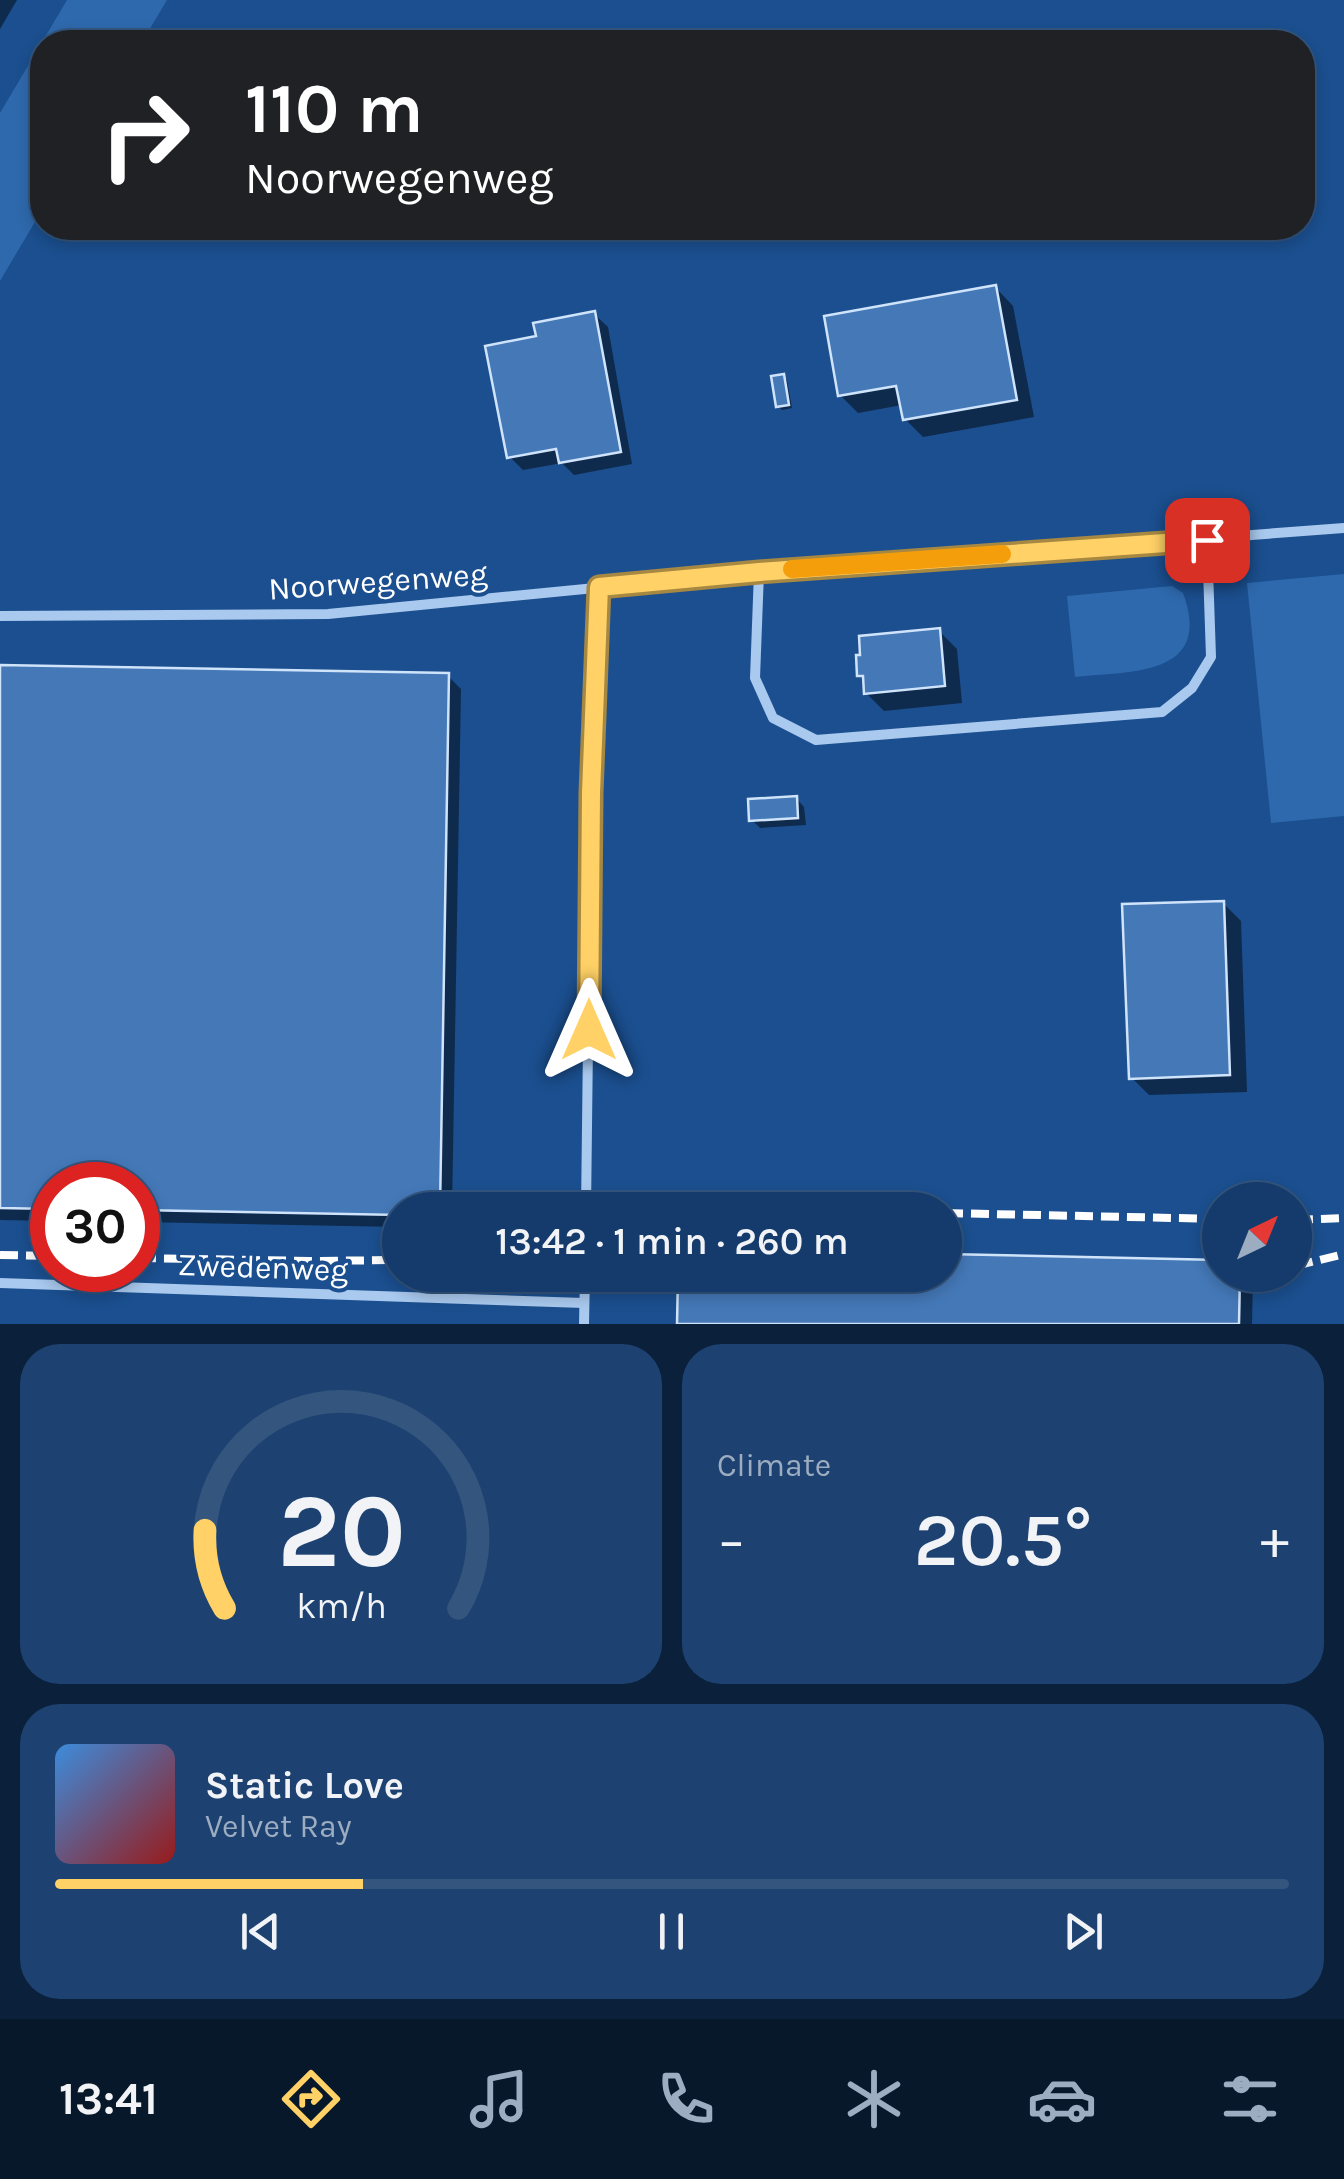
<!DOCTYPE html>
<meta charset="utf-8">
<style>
body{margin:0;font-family:Karla,sans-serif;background:#1d4271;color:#f1f3f6;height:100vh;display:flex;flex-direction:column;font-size:38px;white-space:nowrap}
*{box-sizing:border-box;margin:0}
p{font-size:32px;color:#9dadc1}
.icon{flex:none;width:55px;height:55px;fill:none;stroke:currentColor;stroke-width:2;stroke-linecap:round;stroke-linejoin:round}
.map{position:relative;height:1324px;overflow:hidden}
.sheet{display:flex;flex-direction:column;gap:20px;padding:20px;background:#0b203b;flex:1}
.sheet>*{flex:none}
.hud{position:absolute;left:30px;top:30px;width:1285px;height:210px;border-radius:40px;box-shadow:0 5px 15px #0003,0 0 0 2px #33557e;background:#202124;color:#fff;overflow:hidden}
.needle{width:65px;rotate:43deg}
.fabs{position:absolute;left:1202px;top:1182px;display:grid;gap:20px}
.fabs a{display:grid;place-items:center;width:110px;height:110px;border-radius:50%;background:#143b6b;box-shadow:0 5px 15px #0003,0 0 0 2px #33557e;font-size:50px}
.speed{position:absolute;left:30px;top:1162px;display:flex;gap:20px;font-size:50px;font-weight:700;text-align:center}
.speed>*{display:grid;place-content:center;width:130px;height:130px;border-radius:50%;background:#143b6b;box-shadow:0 5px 15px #0003,0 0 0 2px #33557e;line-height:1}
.speed .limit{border:15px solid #d22;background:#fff;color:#111}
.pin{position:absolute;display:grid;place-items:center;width:85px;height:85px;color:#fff;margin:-42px;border-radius:20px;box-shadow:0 5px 15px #0006}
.me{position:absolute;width:110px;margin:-55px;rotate:0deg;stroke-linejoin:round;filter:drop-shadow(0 0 8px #0008)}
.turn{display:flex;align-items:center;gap:35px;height:210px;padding:0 50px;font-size:45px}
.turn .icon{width:130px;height:130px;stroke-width:2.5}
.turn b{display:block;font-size:70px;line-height:85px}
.big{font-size:75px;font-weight:600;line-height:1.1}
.sheet .card{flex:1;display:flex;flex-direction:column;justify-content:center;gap:15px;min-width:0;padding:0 35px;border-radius:40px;background:#1d4271}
.sheet .dial{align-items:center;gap:0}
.dial svg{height:260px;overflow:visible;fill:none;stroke:#33557e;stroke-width:7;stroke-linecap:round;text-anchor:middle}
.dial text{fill:#f1f3f6;stroke:none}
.song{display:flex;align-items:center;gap:30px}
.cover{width:120px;height:120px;border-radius:15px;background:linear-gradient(135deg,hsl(210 70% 55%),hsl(0 70% 35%))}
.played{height:10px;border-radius:5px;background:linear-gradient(90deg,#ffd166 25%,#33557e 25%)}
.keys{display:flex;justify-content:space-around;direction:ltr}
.heat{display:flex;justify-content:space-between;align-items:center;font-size:55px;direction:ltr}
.sheet .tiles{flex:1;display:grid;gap:20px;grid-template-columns:1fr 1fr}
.card:last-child{grid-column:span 2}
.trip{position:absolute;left:382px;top:1192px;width:580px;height:100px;border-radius:50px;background:#143b6b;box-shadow:0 5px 15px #0003,0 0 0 2px #33557e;font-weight:600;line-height:100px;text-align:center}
.tabs{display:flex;height:160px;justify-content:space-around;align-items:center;background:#08182b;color:#9dadc1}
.tabs .icon{width:70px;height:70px}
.tabs .active{color:#ffd166}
.tabs b{font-size:45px;color:#f1f3f6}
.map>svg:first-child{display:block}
</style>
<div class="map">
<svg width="1344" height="1324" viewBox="0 0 1344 1324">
<rect width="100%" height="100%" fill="#1b4f8f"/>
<!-- green -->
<g fill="#2e69ad">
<path d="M67,0H167L142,42H42V210L0,281V113Z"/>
<path d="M1344,574V816L1271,823L1247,583Z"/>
<path d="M1172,586L1183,593C1214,677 1130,671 1075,677L1067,596Z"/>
</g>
<!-- shadow -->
<g fill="#0007">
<path d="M0,0H17L0,29Z"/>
<path d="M996,288L1013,306L1034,417L923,437L905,419L902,405L858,413L840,395Z"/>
<path d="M594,314L608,327L632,464L574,475L562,463L523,470L510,457L539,338Z"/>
<path d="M784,376L787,380L792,408L782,410L778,406Z"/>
<path d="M939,631L957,649L962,703L884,711L866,693L865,680L860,675Z"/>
<path d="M0,668L448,676L461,689L452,1210H400V1227L138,1222V1185H52V1221L0,1220Z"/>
<path d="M796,798L804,807L806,825L760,828L752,820Z"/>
<path d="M1223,903L1241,921L1247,1092L1149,1095L1132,1078Z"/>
<path d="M945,1257L1220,1262V1275L1253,1276L1252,1324H680L681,1275H945Z"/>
</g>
<!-- building -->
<g fill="#4478b7" stroke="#cfe3fa" stroke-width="2.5">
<path d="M996,285L1017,400L903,420L896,386L838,396L824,316Z"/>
<path d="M595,311L621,452L559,463L556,449L507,458L485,346L536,336L533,323Z"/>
<path d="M784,374L789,405L776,407L771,376Z"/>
<path d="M940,628L945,686L864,694L863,676H857L856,655H860L859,636Z"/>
<path d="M0,665L449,673L440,1210H400V1215L138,1210V1185H52V1209L0,1208Z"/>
<path d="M797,796L798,818L749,821L748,799Z"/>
<path d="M1224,901L1230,1075L1129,1079L1122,904Z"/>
<path d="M945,1254L1220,1260V1275H1240L1239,1324H677L678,1275H945Z"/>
</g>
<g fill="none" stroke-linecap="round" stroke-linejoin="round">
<!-- street -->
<g stroke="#a9c9ee" stroke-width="10">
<path d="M759,572L755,678L773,718L816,740L1162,712L1192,688L1211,657L1207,540"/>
<path d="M0,616L328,614L759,572L1344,528"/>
<path d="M586,1210L591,793L599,587"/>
<path d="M0,1283L584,1303"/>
<path d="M584,1324L585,1275"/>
</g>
<!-- rail -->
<g stroke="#fff" stroke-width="8" stroke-dasharray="18 8" stroke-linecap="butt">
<path d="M440,1203L778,1210"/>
<path d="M945,1213L1220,1219"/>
<path d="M1295,1220L1344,1218"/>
<path d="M0,1255L52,1256"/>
<path d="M138,1258L309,1261L400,1260"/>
<path d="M1295,1266L1344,1254"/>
</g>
</g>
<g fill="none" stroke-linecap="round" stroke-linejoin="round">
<!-- route casing -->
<g stroke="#a68842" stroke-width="25">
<path id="route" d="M589,1030L591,793L599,587L759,572L1207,540"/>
</g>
<!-- route -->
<use href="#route" stroke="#ffd166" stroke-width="18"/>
<!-- slow -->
<path stroke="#f59e0b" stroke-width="18" d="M792,569L1002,554"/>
</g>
<g text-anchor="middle" stroke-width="8" stroke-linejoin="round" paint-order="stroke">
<!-- street labels -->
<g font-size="32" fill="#fff" stroke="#1b4f8f">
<text transform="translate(378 581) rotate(-4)" y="11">Noorwegenweg</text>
<text transform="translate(263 1267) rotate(2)" y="11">Zwedenweg</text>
</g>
</g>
</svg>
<div class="fabs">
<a><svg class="needle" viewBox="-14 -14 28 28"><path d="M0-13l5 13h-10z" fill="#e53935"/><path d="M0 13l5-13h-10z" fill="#9dadc1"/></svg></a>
</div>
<div class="speed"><div class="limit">30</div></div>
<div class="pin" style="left:1207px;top:540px;background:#d93025"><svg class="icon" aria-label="arrive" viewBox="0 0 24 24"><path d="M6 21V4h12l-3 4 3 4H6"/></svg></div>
<svg class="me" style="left:589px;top:1030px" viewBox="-20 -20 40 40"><path d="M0-17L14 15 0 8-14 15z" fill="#ffd166" stroke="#fff" stroke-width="4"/></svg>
<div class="trip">13:42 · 1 min · 260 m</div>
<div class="hud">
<div class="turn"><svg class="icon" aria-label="right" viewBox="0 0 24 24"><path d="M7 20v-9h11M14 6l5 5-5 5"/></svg><div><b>110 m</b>Noorwegenweg</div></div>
</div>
</div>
<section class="sheet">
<div class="tiles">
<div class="card dial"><svg viewBox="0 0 100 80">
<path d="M14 69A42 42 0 1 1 86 69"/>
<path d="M14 69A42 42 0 0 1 8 45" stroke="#ffd166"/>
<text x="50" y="56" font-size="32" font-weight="700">20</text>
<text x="50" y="72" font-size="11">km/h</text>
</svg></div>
<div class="card"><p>Climate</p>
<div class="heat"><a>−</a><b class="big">20.5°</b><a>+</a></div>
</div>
<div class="card">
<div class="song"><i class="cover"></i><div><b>Static Love</b><p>Velvet Ray</p></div></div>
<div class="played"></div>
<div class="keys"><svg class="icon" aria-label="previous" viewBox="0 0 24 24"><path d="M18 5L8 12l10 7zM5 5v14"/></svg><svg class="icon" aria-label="pause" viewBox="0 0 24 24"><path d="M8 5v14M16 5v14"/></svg><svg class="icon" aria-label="next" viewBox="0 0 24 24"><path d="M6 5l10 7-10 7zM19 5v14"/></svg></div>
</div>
</div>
</section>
<nav class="tabs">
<b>13:41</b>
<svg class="icon active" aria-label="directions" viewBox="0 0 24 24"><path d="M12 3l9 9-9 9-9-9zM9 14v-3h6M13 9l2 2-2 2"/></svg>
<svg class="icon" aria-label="music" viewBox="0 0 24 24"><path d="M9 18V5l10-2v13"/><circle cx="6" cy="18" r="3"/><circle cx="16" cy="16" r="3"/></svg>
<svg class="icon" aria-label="phone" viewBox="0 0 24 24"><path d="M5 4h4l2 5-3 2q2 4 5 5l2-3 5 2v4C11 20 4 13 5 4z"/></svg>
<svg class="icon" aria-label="climate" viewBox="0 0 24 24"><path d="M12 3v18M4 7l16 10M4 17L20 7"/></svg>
<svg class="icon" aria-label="car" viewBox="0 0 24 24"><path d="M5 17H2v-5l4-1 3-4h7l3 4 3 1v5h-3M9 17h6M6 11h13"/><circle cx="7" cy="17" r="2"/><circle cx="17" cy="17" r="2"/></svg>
<svg class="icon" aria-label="filters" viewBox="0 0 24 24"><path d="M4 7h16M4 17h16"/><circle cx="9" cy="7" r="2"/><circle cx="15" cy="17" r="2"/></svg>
</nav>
